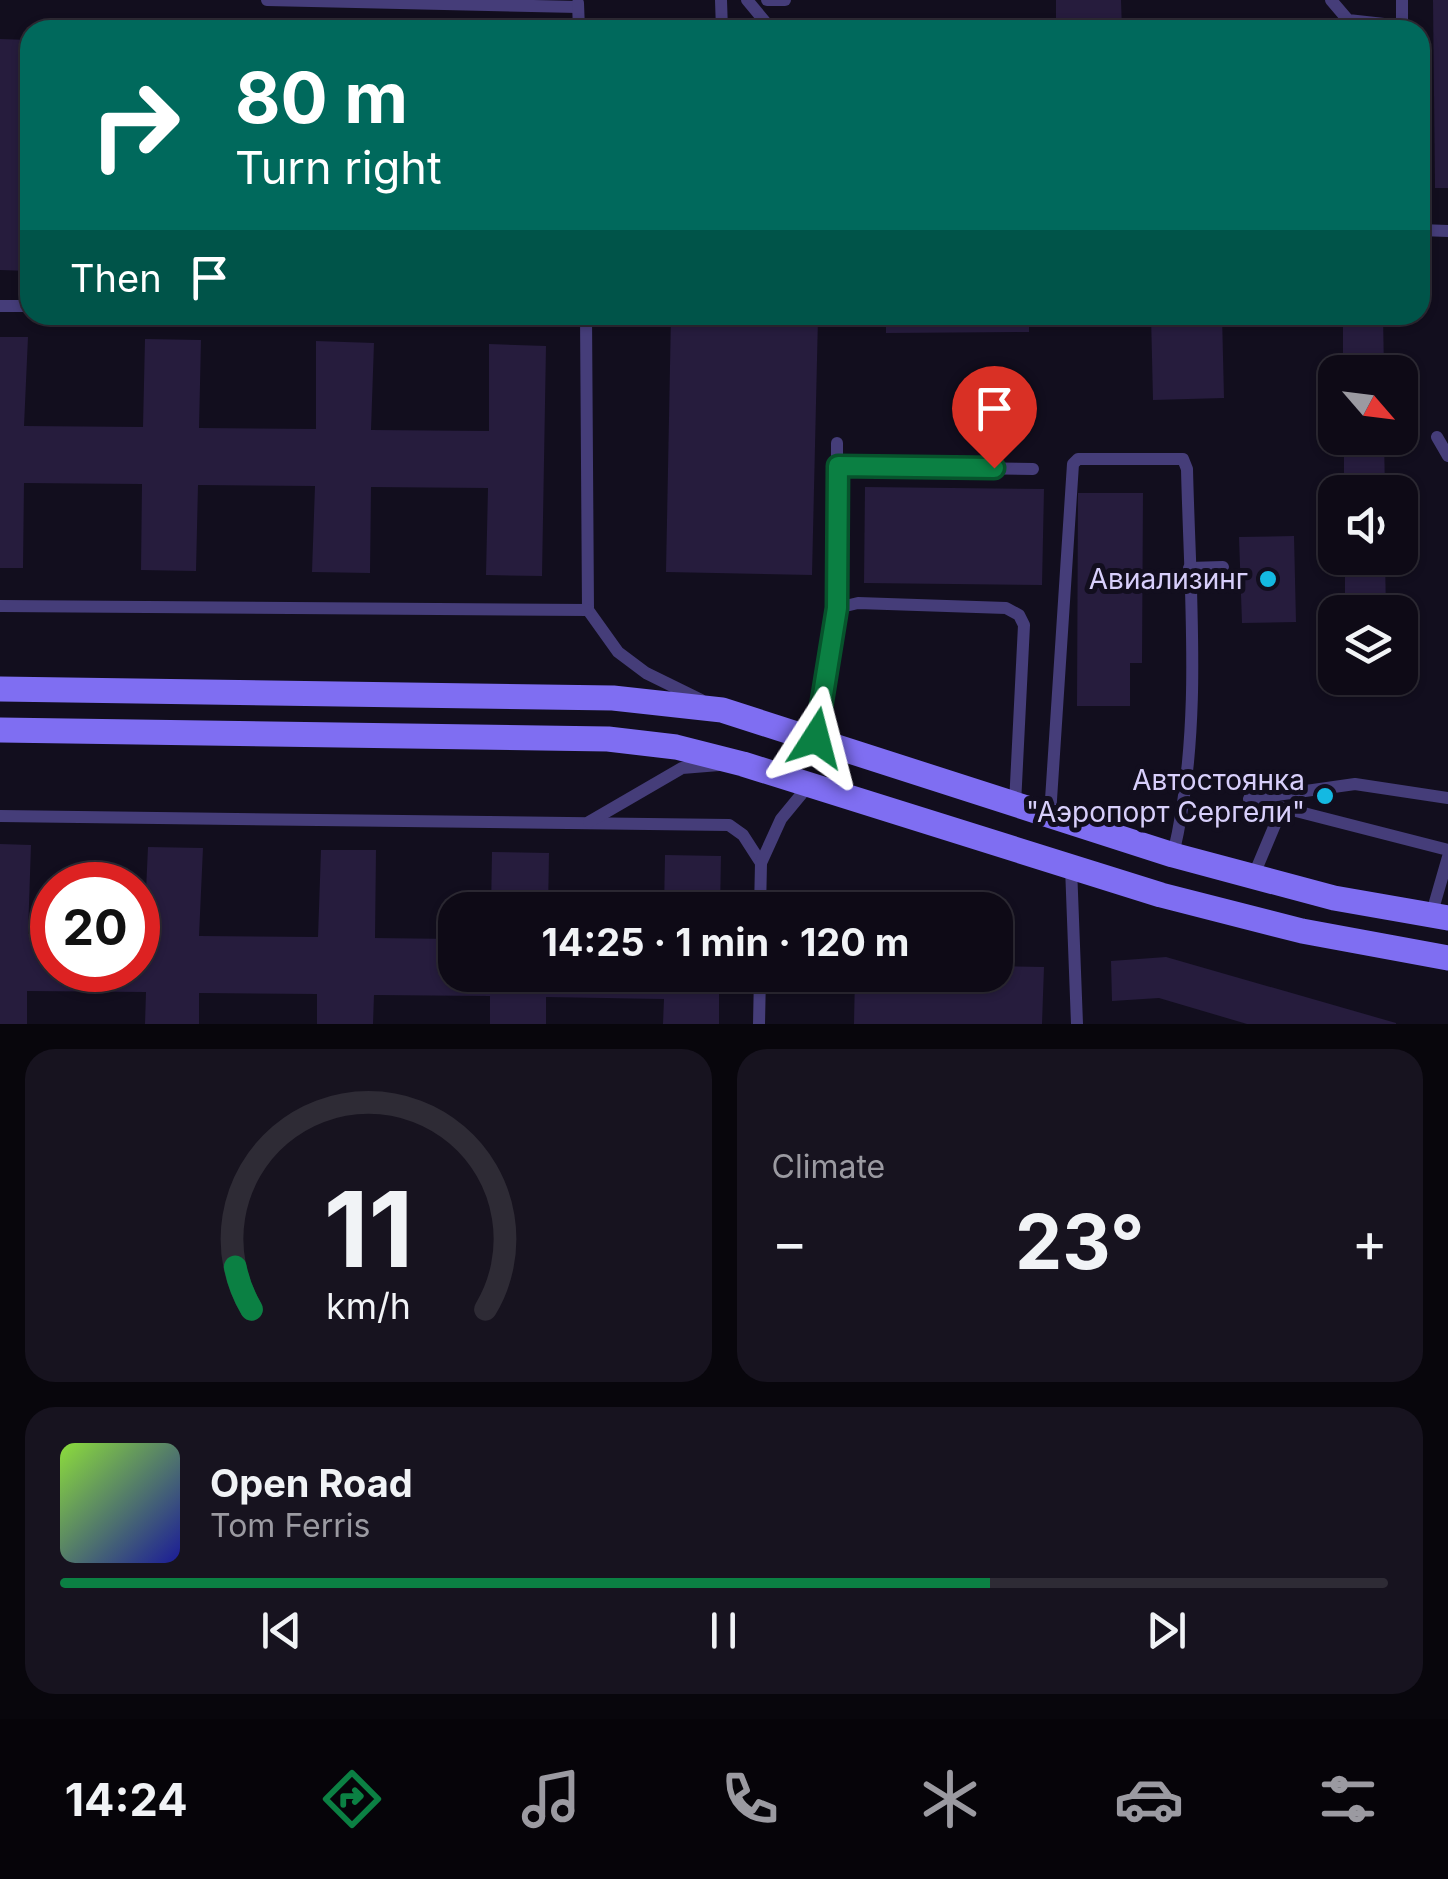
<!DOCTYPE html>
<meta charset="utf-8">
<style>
body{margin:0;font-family:Inter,sans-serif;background:#17131f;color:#f1f3f6;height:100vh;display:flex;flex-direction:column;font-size:38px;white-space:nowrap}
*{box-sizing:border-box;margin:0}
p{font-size:32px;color:#9b9aa1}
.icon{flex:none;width:55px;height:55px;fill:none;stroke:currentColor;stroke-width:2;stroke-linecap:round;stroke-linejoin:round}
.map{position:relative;height:1024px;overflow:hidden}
.side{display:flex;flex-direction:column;gap:25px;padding:25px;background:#08060c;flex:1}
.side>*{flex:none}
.guide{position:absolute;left:20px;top:20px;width:1410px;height:305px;border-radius:30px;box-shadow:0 2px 8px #0004,0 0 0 2px #2e2b35;background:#00695c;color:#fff;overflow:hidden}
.needle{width:65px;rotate:118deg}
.fabs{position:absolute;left:1318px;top:355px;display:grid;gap:20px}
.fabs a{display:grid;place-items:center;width:100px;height:100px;border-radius:20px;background:#0e0a16;box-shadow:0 2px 8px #0004,0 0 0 2px #2e2b35;font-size:50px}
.speed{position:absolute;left:30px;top:862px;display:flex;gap:20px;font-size:50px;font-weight:700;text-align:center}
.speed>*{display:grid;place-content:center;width:130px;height:130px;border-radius:50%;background:#0e0a16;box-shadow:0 2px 8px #0004,0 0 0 2px #2e2b35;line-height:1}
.speed .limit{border:15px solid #d22;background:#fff;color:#111}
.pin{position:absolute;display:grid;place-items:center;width:85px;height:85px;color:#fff;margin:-102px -42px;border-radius:50% 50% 50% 0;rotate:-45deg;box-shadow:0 0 10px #0007}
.pin .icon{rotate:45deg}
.me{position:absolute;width:110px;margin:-55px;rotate:9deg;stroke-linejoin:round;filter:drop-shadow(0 0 8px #0008)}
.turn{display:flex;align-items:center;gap:35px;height:210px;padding:0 50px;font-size:45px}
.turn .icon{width:130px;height:130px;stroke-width:2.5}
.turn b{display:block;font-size:70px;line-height:85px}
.then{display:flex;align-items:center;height:95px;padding:0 50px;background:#0003;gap:20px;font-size:38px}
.big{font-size:75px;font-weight:700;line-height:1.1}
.side .tile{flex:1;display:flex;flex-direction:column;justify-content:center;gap:15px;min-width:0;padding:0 35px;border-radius:30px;background:#17131f}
.side .dial{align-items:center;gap:0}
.dial svg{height:260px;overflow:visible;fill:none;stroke:#2e2b35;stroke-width:7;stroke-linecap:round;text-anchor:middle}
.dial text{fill:#f1f3f6;stroke:none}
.song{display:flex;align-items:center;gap:30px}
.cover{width:120px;height:120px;border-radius:15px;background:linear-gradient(135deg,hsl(90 70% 55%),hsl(240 70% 35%))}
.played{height:10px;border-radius:5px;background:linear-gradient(90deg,#0b8043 70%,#2e2b35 70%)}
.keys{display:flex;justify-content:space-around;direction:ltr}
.heat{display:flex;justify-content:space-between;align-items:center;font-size:55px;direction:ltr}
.side .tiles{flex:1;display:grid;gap:25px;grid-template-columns:1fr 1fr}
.tile:last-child{grid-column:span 2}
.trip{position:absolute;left:438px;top:892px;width:575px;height:100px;border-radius:30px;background:#0e0a16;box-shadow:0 2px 8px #0004,0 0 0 2px #2e2b35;font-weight:700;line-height:100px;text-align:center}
.tabs{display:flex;height:160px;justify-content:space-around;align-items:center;background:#060409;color:#9b9aa1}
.tabs .icon{width:70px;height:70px}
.tabs .on{color:#0b8043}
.tabs b{font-size:45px;color:#f1f3f6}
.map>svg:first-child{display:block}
</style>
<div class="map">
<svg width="1448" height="1024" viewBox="0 0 1448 1024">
<rect width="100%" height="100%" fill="#120e1e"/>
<!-- building -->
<g fill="#261c3d">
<path d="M1056,0H1121L1122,30H1056Z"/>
<path d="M1433,0H1448V188H1435Z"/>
<path d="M0,39L30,40V271L0,270Z"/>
<path d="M671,315L818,317L812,575L666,572Z"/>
<path d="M886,315H1029V332L886,333Z"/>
<path d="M1151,315H1222L1224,398L1153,400Z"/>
<path d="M1343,315H1383L1384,372H1343Z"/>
<path d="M0,337H28L24,426L143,427L145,339L201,340L199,428L316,429V341L374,343L371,430L489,431V344L546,346L542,576L486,575L488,488L371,487L370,573L312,572L315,486L198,485L196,571L141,570L142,484L24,483L23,568H0Z"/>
<path d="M1344,438H1384L1385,492H1344Z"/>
<path d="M865,487L1044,489L1042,585L864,583Z"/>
<path d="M1078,493H1143L1142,663H1130V706H1077Z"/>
<path d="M1294,536L1296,622L1242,623L1239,537Z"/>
<path d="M1345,558H1385L1386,612H1345Z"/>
<path d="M0,844L31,845L28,934H52V970H138V935H144L148,847L203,848L199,936L318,937L321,850H376L375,938L455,939V975H719V1024H663L664,999L546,997V1024H490V996L374,995L373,1024H317V994L199,993V1024H145L146,992L27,991V1024H0Z"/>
<path d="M492,852L549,853L548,910H491Z"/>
<path d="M665,855L721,856L720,910H664Z"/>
<path d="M1166,957L1396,1023V1024H1247L1159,998L1112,1001L1111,961Z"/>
<path d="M995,966L1044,967L1042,1024H854L855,975H995Z"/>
</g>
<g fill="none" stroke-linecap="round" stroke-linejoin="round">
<!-- lane -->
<g stroke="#453d79" stroke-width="12">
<path d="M267,0L578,7"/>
<path d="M721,0L722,30"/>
<path d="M747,0L772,30"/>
<path d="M767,0H785"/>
<path d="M1331,0L1348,20L1402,26"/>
<path d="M578,3L579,30"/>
<path d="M1402,30V0"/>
<path d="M1420,230L1448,231"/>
<path d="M0,306H30"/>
<path d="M586,315L588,610L618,652L646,673L701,700"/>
<path d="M1437,437L1448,456"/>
<path d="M838,466L1033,469"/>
<path d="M1189,568L1223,567"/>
<path d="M0,606L588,610"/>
<path d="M837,608V443"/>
<path d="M816,738L837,608L858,603L1006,608L1019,615L1024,625L1015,804"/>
<path d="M1256,798L1355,784L1448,798"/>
<path d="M1249,799L1448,850"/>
<path d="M1050,815L1073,464L1078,459H1183L1187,469C1190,597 1203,730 1173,855"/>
<path d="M0,816L729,825L743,835L761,863"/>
<path d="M589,822L682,768L719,765"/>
<path d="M1071,867L1077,1024"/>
<path d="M1253,877L1282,808"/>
<path d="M760,910L761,863L781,819L809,785"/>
<path d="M1431,916L1448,857"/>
<path d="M759,1024L760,975"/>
</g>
<!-- secondary -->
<g stroke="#7f6ef2" stroke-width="25">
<path d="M0,689L613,698L722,710L1173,855L1334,898L1448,918"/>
<path d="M0,730L608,739L676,747L743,764L1161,895L1302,931L1448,958"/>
</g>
</g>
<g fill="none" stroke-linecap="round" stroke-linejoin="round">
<!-- route casing -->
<g stroke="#07532c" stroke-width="25">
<path id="route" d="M816,738L837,608L838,466L994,468"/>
</g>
<!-- route -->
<use href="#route" stroke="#0b8043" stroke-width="18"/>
</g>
<!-- markers -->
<g fill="#14b9e2" stroke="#120e1e" stroke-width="4">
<circle cx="1268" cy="579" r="10"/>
<circle cx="1325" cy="796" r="10"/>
</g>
<g text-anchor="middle" stroke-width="10" stroke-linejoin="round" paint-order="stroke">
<!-- poi labels -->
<g font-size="28" fill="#d8cffb" stroke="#120e1e" text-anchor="end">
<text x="1248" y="589">Авиализинг</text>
<text x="1305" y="790">Автостоянка<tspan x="1305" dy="32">"Аэропорт Сергели"</tspan></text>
</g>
</g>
</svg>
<div class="fabs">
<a><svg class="needle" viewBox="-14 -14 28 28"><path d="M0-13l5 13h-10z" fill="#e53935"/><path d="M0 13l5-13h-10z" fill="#9b9aa1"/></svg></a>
<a><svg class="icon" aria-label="sound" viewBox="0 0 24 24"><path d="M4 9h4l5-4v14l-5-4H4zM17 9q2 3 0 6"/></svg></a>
<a><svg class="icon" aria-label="layers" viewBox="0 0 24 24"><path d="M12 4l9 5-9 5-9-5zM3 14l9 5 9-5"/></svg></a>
</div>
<div class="speed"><div class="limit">20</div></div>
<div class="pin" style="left:994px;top:468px;background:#d93025"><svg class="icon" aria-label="arrive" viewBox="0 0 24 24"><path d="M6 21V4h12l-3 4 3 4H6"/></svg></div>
<svg class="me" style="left:816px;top:738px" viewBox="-20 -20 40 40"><path d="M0-17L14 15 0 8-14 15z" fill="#0b8043" stroke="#fff" stroke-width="4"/></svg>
<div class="trip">14:25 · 1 min · 120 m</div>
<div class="guide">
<div class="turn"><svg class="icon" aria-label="right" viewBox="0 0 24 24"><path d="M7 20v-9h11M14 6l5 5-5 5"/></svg><div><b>80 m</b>Turn right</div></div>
<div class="then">Then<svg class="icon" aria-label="arrive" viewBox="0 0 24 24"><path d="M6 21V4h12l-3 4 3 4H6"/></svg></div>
</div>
</div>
<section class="side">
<div class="tiles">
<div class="tile dial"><svg viewBox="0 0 100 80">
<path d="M14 69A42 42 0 1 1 86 69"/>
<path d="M14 69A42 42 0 0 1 9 56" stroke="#0b8043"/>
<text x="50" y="56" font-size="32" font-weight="700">11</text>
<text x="50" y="72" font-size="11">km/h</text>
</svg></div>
<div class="tile"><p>Climate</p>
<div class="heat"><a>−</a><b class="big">23°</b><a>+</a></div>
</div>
<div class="tile">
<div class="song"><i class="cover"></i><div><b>Open Road</b><p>Tom Ferris</p></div></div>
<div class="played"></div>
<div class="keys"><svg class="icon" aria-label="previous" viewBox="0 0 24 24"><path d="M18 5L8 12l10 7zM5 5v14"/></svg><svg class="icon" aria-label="pause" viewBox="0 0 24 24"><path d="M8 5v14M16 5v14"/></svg><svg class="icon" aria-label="next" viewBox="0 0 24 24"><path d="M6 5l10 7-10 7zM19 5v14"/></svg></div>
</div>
</div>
</section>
<nav class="tabs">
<b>14:24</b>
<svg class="icon on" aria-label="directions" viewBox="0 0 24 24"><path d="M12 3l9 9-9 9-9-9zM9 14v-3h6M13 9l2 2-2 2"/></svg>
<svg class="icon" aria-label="music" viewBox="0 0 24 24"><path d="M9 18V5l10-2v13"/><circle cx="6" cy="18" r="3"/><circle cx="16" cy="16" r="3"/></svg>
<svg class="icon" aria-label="phone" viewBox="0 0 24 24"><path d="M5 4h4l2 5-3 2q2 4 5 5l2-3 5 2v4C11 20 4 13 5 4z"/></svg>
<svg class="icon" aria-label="climate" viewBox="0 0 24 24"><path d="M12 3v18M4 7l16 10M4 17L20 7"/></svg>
<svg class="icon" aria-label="car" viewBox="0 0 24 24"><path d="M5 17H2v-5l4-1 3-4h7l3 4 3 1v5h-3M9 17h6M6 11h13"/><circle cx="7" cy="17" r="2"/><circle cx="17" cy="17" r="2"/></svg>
<svg class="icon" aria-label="filters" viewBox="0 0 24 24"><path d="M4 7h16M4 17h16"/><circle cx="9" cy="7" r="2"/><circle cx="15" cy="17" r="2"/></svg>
</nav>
